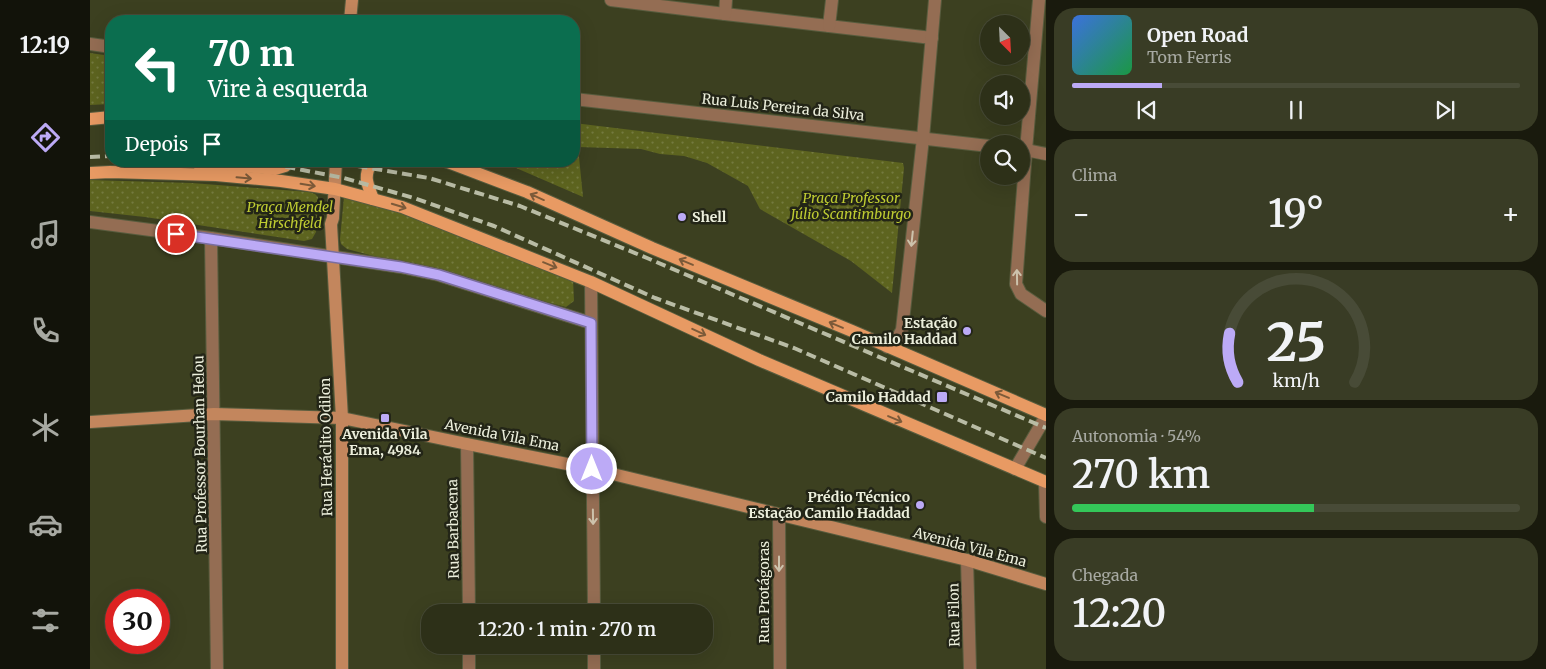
<!DOCTYPE html>
<html lang="pt">
<meta charset="utf-8">
<style>
body{margin:0;font-family:Merriweather,serif;background:#393c25;color:#f1f3f6;height:100vh;display:flex;flex-direction:column;font-size:19px;white-space:nowrap}
*{box-sizing:border-box;margin:0}
p{font-size:16px;color:#a7a9a2}
.icon{flex:none;width:28px;height:28px;fill:none;stroke:currentColor;stroke-width:2;stroke-linecap:round;stroke-linejoin:round}
.map{position:relative;flex:1;overflow:hidden}
.sheet{display:flex;flex-direction:column;gap:8px;padding:8px;background:#191a0d;width:500px}
.sheet>*{flex:none}
.guide{position:absolute;left:15px;top:15px;width:475px;height:152px;border-radius:20px;box-shadow:0 5px 20px #0002,0 0 0 1px #484b37;background:#0b6e4f;color:#fff;overflow:hidden}
.needle{width:32px;rotate:156deg}
.controls{position:absolute;left:890px;top:15px;display:grid;gap:10px}
.controls a{display:grid;place-items:center;width:50px;height:50px;border-radius:50%;background:#2d3018;box-shadow:0 5px 20px #0002,0 0 0 1px #484b37;font-size:25px}
.speed{position:absolute;left:15px;top:589px;display:flex;gap:10px;font-size:25px;font-weight:700;text-align:center}
.speed>*{display:grid;place-content:center;width:65px;height:65px;border-radius:50%;background:#2d3018;box-shadow:0 5px 20px #0002,0 0 0 1px #484b37;line-height:1}
.speed .limit{border:8px solid #d22;background:#fff;color:#111}
.pin{position:absolute;display:grid;place-items:center;width:42px;height:42px;color:#fff;margin:-21px;border:2px solid #fff;border-radius:50%;box-shadow:0 1px 5px #0007}
.me{position:absolute;width:55px;margin:-28px;rotate:0deg;stroke-linejoin:round;filter:drop-shadow(0 0 4px #0008)}
.turn{display:flex;align-items:center;gap:18px;height:105px;padding:0 20px;font-size:22px}
.turn .icon{width:65px;height:65px;stroke-width:2.5}
.turn b{display:block;font-size:35px;line-height:42px}
.then{display:flex;align-items:center;height:48px;padding:0 20px;background:#0003;gap:10px;font-size:19px}
.big{font-size:38px;font-weight:600;line-height:1.1}
.sheet .tile{flex:1;display:flex;flex-direction:column;justify-content:center;gap:8px;min-width:0;padding:0 18px;border-radius:20px;background:#393c25}
.sheet .dial{align-items:center;gap:0}
.dial svg{height:130px;overflow:visible;fill:none;stroke:#484b37;stroke-width:7;stroke-linecap:round;text-anchor:middle}
.dial text{fill:#f1f3f6;stroke:none}
.song{display:flex;align-items:center;gap:15px}
.cover{width:60px;height:60px;border-radius:8px;background:linear-gradient(135deg,hsl(220 70% 55%),hsl(140 70% 35%))}
.played{height:5px;border-radius:2px;background:linear-gradient(90deg,#bcaaf6 20%,#484b37 20%)}
.keys{display:flex;justify-content:space-around;direction:ltr}
.heat{display:flex;justify-content:space-between;align-items:center;font-size:28px;direction:ltr}
.charge{height:8px;border-radius:4px;background:linear-gradient(90deg,#34c759 54%,#484b37 0)}
.trip{position:absolute;left:331px;top:604px;width:292px;height:50px;border-radius:20px;background:#2d3018;box-shadow:0 5px 20px #0002,0 0 0 1px #484b37;font-weight:600;line-height:50px;text-align:center}
main{display:flex;flex:1;min-height:0}
.tab-bar{display:flex;flex-direction:column;width:90px;justify-content:space-around;align-items:center;background:#12130a;color:#a7a9a2}
.tab-bar .icon{width:35px;height:35px}
.tab-bar .current{color:#bcaaf6}
.tab-bar b{font-size:22px;color:#f1f3f6}
.map>svg:first-child{display:block}
</style>
<main>
<nav class="tab-bar">
<b>12:19</b>
<svg class="icon current" aria-label="directions" viewBox="0 0 24 24"><path d="M12 3l9 9-9 9-9-9zM9 14v-3h6M13 9l2 2-2 2"/></svg>
<svg class="icon" aria-label="music" viewBox="0 0 24 24"><path d="M9 18V5l10-2v13"/><circle cx="6" cy="18" r="3"/><circle cx="16" cy="16" r="3"/></svg>
<svg class="icon" aria-label="phone" viewBox="0 0 24 24"><path d="M5 4h4l2 5-3 2q2 4 5 5l2-3 5 2v4C11 20 4 13 5 4z"/></svg>
<svg class="icon" aria-label="climate" viewBox="0 0 24 24"><path d="M12 3v18M4 7l16 10M4 17L20 7"/></svg>
<svg class="icon" aria-label="car" viewBox="0 0 24 24"><path d="M5 17H2v-5l4-1 3-4h7l3 4 3 1v5h-3M9 17h6M6 11h13"/><circle cx="7" cy="17" r="2"/><circle cx="17" cy="17" r="2"/></svg>
<svg class="icon" aria-label="filters" viewBox="0 0 24 24"><path d="M4 7h16M4 17h16"/><circle cx="9" cy="7" r="2"/><circle cx="15" cy="17" r="2"/></svg>
</nav>
<div class="map">
<svg width="956" height="669" viewBox="0 0 956 669">
<defs>
<pattern id="park-dots" width="8" height="8" patternUnits="userSpaceOnUse" patternTransform="scale(1.25)"><rect width="8" height="8" fill="#5d641f"/><path d="M2 2h.1M6 6h.1" fill="none" stroke="#747a3f" stroke-width="1.8" stroke-linecap="round"/></pattern>
</defs>
<rect width="100%" height="100%" fill="#3c4020"/>
<!-- park -->
<g fill="url(#park-dots)">
<path d="M0,53L21,56V104L0,105Z"/>
<path d="M484,123L813,163L814,168L802,293L761,261L670,209L658,186L617,163L594,156L570,154L551,149L488,147L493,197L410,161H484Z"/>
<path d="M0,180L102,183L219,192L225,194L228,197L226,232L222,239L214,241L55,217L0,211Z"/>
<path d="M254,197L314,213L483,279L484,301L476,307L257,249L251,244L250,239Z"/>
</g>
<g fill="none" stroke-linecap="round" stroke-linejoin="round">
<!-- street casing -->
<g stroke="#585c3e" stroke-width="14">
<g id="street">
<path d="M521,0L635,14L842,38"/>
<path d="M949,0L936,150L926,284L931,294L956,311"/>
<path d="M635,14L636,0"/>
<path d="M739,26L742,0"/>
<path d="M0,44L21,47"/>
<path d="M484,99L899,146"/>
<path d="M931,149L956,154"/>
<path d="M0,222L121,238L311,267L349,275L501,323"/>
<path d="M121,238L127,669"/>
<path d="M501,282L504,612"/>
<path d="M797,347L807,339L812,330L833,138L845,0"/>
<path d="M377,444L379,612"/>
<path d="M925,469L956,416"/>
<path d="M955,482L956,517"/>
<path d="M689,515L690,669"/>
<path d="M877,560L880,669"/>
<path d="M379,645V669"/>
<path d="M504,645V669"/>
</g>
</g>
<!-- secondary casing -->
<g stroke="#585c3e" stroke-width="14">
<g id="secondary">
<path d="M260,21L262,0"/>
<path d="M246,161L243,218L241,224L252,418V669"/>
<path d="M0,422L124,414L252,418L377,444L502,469L877,560L956,584"/>
</g>
</g>
<!-- primary casing -->
<g stroke="#585c3e" stroke-width="14">
<g id="primary">
<path d="M0,119L21,117"/>
<path d="M282,161C273,177 277,183 283,199"/>
<path d="M355,161L437,192L562,248L762,331L956,415"/>
<path d="M110,167L153,166L185,169L195,166L200,161"/>
<path d="M0,173L20,172L126,175L191,181L245,189L312,207L501,282L669,360L956,482"/>
</g>
</g>
<!-- street -->
<use href="#street" stroke="#946d53" stroke-width="12"/>
<!-- secondary -->
<use href="#secondary" stroke="#c3865d" stroke-width="12"/>
<!-- primary -->
<use href="#primary" stroke="#e89a63" stroke-width="12"/>
<!-- rail -->
<g stroke="#b9bca5" stroke-width="4" stroke-dasharray="10 5" stroke-linecap="butt">
<path d="M0,157L21,156"/>
<path d="M166,161L254,178L324,198L404,226L565,298L704,348L956,458"/>
<path d="M238,161L339,178L430,206L557,258L956,428"/>
</g>
</g>
<!-- one-way arrows -->
<defs><path id="oneway-shaft" d="M-6 0H5M1.5-3L5.5 0L1.5 3" fill="none" stroke-width="1.6" stroke-linecap="round" stroke-linejoin="round" transform="scale(1.25)"/></defs>
<g stroke="#7c5a39">
<use href="#oneway-shaft" transform="translate(154 178) rotate(5)"/>
<use href="#oneway-shaft" transform="translate(218 185) rotate(9)"/>
<use href="#oneway-shaft" transform="translate(447 197) rotate(-156)"/>
<use href="#oneway-shaft" transform="translate(309 206) rotate(17)"/>
<use href="#oneway-shaft" transform="translate(596 262) rotate(-157)"/>
<use href="#oneway-shaft" transform="translate(460 265) rotate(22)"/>
<use href="#oneway-shaft" transform="translate(746 325) rotate(-157)"/>
<use href="#oneway-shaft" transform="translate(609 332) rotate(25)"/>
<use href="#oneway-shaft" transform="translate(912 395) rotate(-157)"/>
<use href="#oneway-shaft" transform="translate(805 419) rotate(23)"/>
</g>
<g stroke="#cdc2ac">
<use href="#oneway-shaft" transform="translate(822 239) rotate(96)"/>
<use href="#oneway-shaft" transform="translate(927 277) rotate(-91)"/>
<use href="#oneway-shaft" transform="translate(503 517) rotate(89)"/>
<use href="#oneway-shaft" transform="translate(689 564) rotate(90)"/>
</g>
<g fill="none" stroke-linecap="round" stroke-linejoin="round">
<!-- route casing -->
<g stroke="#7a6ea0" stroke-width="12">
<path id="route" d="M86,234L311,267L349,275L501,323L502,469"/>
</g>
<!-- route -->
<use href="#route" stroke="#bcaaf6" stroke-width="9"/>
</g>
<!-- markers -->
<g fill="#bcaaf6" stroke="#232517" stroke-width="2">
<circle cx="592" cy="217" r="5"/>
<circle cx="877" cy="331" r="5"/>
<rect x="846" y="391" width="12" height="12" rx="2.5"/>
<rect x="290" y="413" width="10" height="10" rx="2.5"/>
<circle cx="830" cy="505" r="5"/>
</g>
<g text-anchor="middle" stroke-width="5" stroke-linejoin="round" paint-order="stroke">
<!-- street labels -->
<g font-size="14" fill="#ecefdc" stroke="#232517">
<text transform="translate(693 107) rotate(6)" y="5">Rua Luis Pereira da Silva</text>
<text transform="translate(412 435) rotate(11)" y="5">Avenida Vila Ema</text>
<text transform="translate(236 447) rotate(-91)" y="5">Rua Heráclito Odilon</text>
<text transform="translate(110 454) rotate(-91)" y="5">Rua Professor Bourhan Helou</text>
<text transform="translate(363 529) rotate(-91)" y="5">Rua Barbacena</text>
<text transform="translate(880 547) rotate(15)" y="5">Avenida Vila Ema</text>
<text transform="translate(674 592) rotate(-90)" y="5">Rua Protágoras</text>
<text transform="translate(864 615) rotate(-91)" y="5">Rua Filon</text>
</g>
<!-- park labels -->
<g font-size="14" font-style="italic" fill="#bfcc32" stroke="#232517">
<text x="761" y="203">Praça Professor<tspan x="761" dy="16">Júlio Scantimburgo</tspan></text>
<text x="200" y="212">Praça Mendel<tspan x="200" dy="16">Hirschfeld</tspan></text>
</g>
<!-- poi labels -->
<g font-size="14" font-weight="bold" fill="#ecefdc" stroke="#232517" text-anchor="end">
<text x="602" y="222" text-anchor="start">Shell</text>
<text x="867" y="328">Estação<tspan x="867" dy="16">Camilo Haddad</tspan></text>
<text x="841" y="402">Camilo Haddad</text>
<text x="295" y="439" text-anchor="middle">Avenida Vila<tspan x="295" dy="16">Ema, 4984</tspan></text>
<text x="820" y="502">Prédio Técnico<tspan x="820" dy="16">Estação Camilo Haddad</tspan></text>
</g>
</g>
</svg>
<div class="controls">
<a><svg class="needle" viewBox="-14 -14 28 28"><path d="M0-13l5 13h-10z" fill="#e53935"/><path d="M0 13l5-13h-10z" fill="#a7a9a2"/></svg></a>
<a><svg class="icon" aria-label="sound" viewBox="0 0 24 24"><path d="M4 9h4l5-4v14l-5-4H4zM17 9q2 3 0 6"/></svg></a>
<a><svg class="icon" aria-label="search" viewBox="0 0 24 24"><circle cx="10" cy="10" r="6"/><path d="M15 15l6 6"/></svg></a>
</div>
<div class="speed"><div class="limit">30</div></div>
<div class="pin" style="left:86px;top:234px;background:#d93025"><svg class="icon" aria-label="arrive" viewBox="0 0 24 24"><path d="M6 21V4h12l-3 4 3 4H6"/></svg></div>
<svg class="me" style="left:502px;top:469px" viewBox="-20 -20 40 40"><circle r="17" fill="#bcaaf6" stroke="#fff" stroke-width="3"/><path d="M0-11L8 9 0 5-8 9z" fill="#fff"/></svg>
<div class="trip">12:20 · 1 min · 270 m</div>
<div class="guide">
<div class="turn"><svg class="icon" aria-label="left" viewBox="0 0 24 24"><path d="M17 20v-9H6M10 6l-5 5 5 5"/></svg><div><b>70 m</b>Vire à esquerda</div></div>
<div class="then">Depois<svg class="icon" aria-label="arrive" viewBox="0 0 24 24"><path d="M6 21V4h12l-3 4 3 4H6"/></svg></div>
</div>
</div>
<section class="sheet">
<div class="tile">
<div class="song"><i class="cover"></i><div><b>Open Road</b><p>Tom Ferris</p></div></div>
<div class="played"></div>
<div class="keys"><svg class="icon" aria-label="previous" viewBox="0 0 24 24"><path d="M18 5L8 12l10 7zM5 5v14"/></svg><svg class="icon" aria-label="pause" viewBox="0 0 24 24"><path d="M8 5v14M16 5v14"/></svg><svg class="icon" aria-label="next" viewBox="0 0 24 24"><path d="M6 5l10 7-10 7zM19 5v14"/></svg></div>
</div>
<div class="tile"><p>Clima</p>
<div class="heat"><a>−</a><b class="big">19°</b><a>+</a></div>
</div>
<div class="tile dial"><svg viewBox="0 0 100 80">
<path d="M14 69A42 42 0 1 1 86 69"/>
<path d="M14 69A42 42 0 0 1 9 39" stroke="#bcaaf6"/>
<text x="50" y="56" font-size="32" font-weight="700">25</text>
<text x="50" y="72" font-size="11">km/h</text>
</svg></div>
<div class="tile"><p>Autonomia · 54%</p><b class="big">270 km</b><div class="charge"></div></div>
<div class="tile"><p>Chegada</p><b class="big">12:20</b></div>
</section>
</main>
